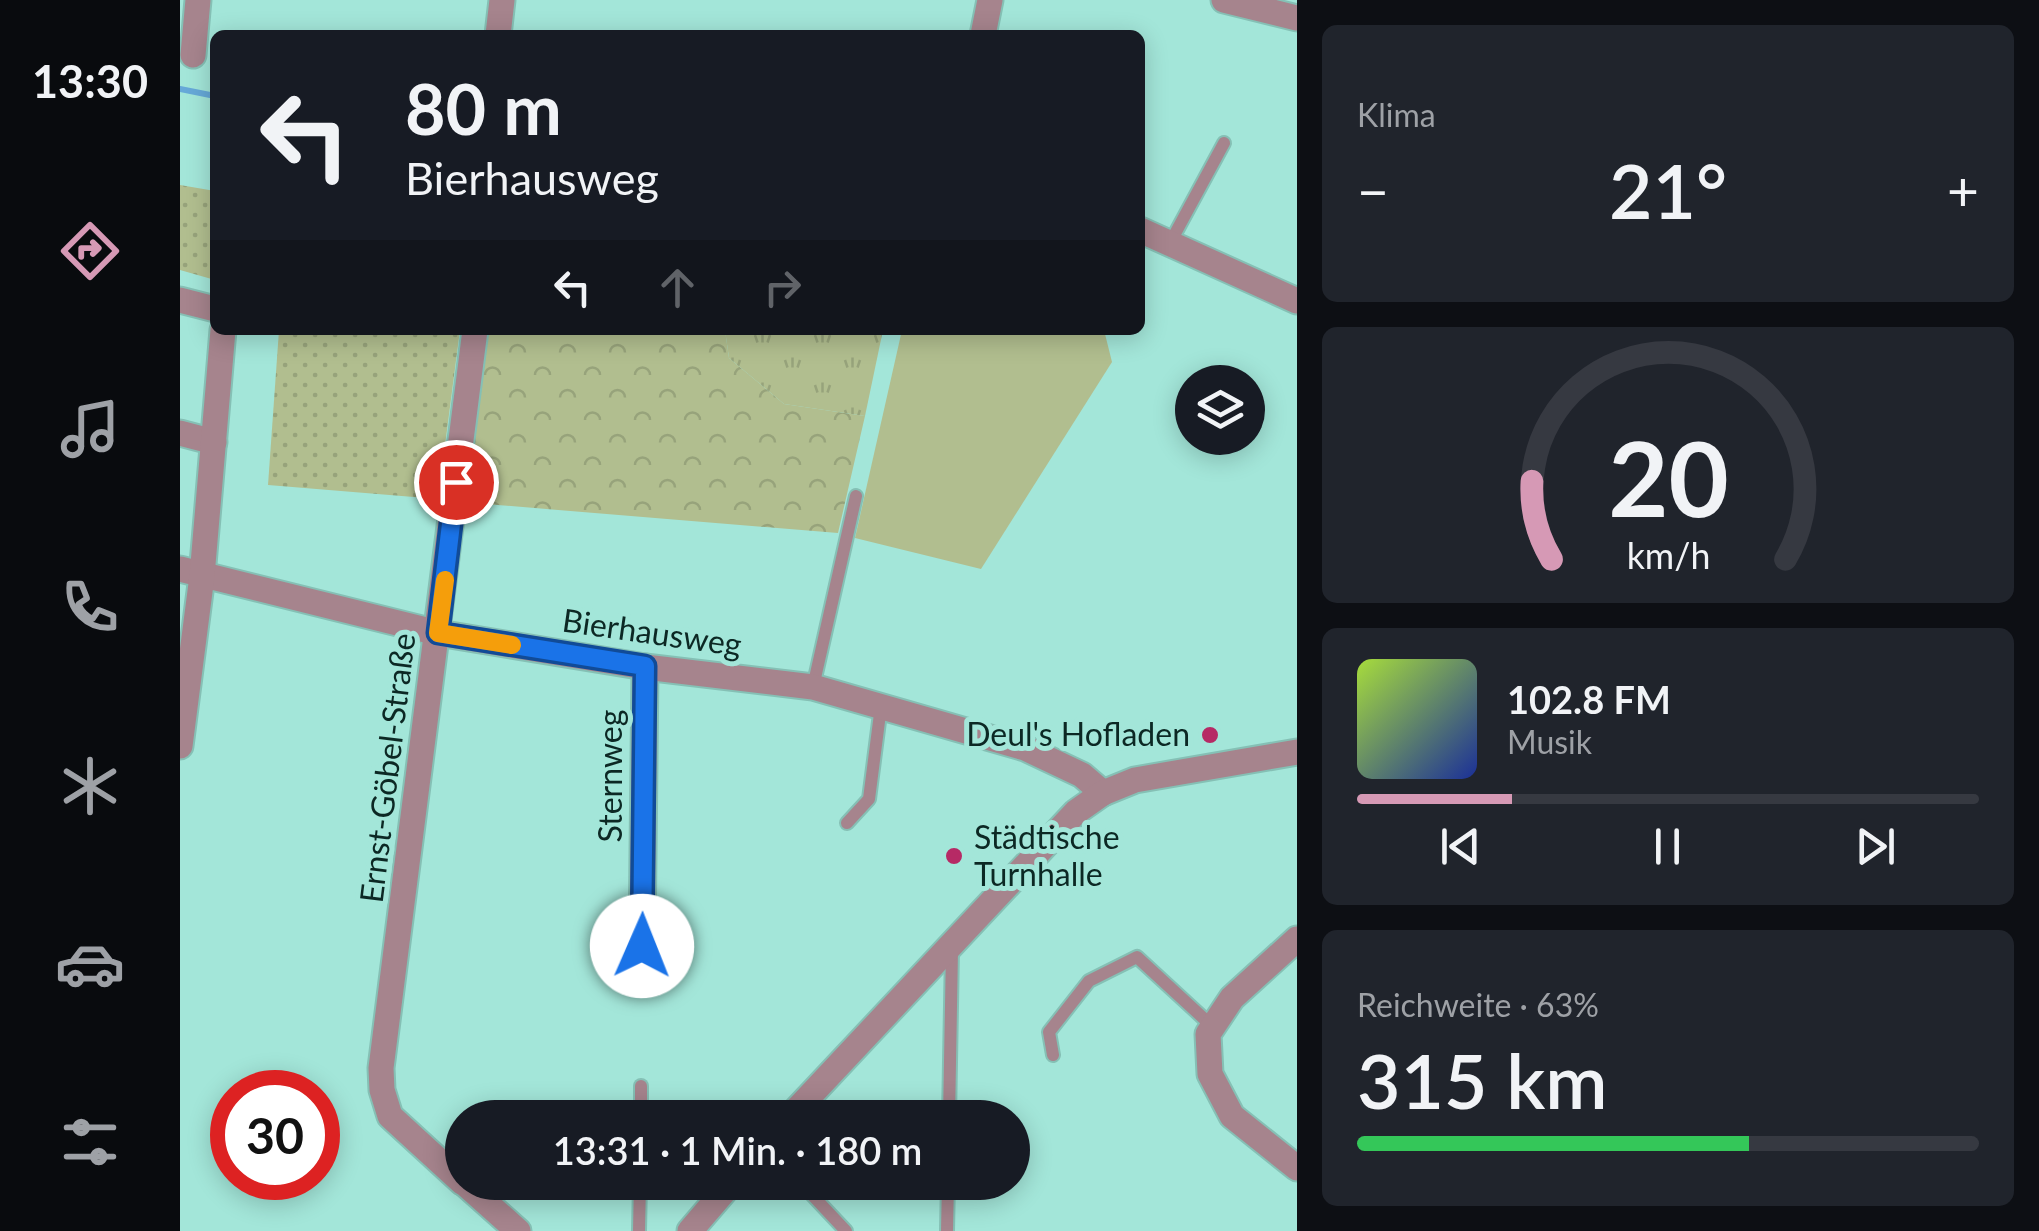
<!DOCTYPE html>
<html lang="de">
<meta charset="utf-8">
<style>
body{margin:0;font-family:Lato,sans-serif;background:#20242c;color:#f1f3f6;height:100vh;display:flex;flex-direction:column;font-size:38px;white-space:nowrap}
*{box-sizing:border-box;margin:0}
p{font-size:32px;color:#9ea1a6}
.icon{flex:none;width:55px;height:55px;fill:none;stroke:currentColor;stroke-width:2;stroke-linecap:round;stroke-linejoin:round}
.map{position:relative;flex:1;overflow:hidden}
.sheet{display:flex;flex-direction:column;gap:25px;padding:25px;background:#0d0f14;width:742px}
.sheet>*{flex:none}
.hud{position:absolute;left:30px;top:30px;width:935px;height:305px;border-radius:15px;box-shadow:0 5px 25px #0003;background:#171b24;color:#f1f3f6;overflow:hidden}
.fabs{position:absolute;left:995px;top:365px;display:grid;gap:20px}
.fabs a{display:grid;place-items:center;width:90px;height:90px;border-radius:50%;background:#171b24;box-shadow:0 5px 25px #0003;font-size:50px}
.speed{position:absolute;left:30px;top:1070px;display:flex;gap:20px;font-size:50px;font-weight:700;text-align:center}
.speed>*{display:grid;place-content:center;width:130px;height:130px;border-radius:50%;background:#171b24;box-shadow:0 5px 25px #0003;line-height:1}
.speed .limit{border:15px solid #d22;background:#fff;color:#111}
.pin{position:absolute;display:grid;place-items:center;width:85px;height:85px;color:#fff;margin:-42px;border:5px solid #fff;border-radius:50%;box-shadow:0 2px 10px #0007}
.me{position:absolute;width:110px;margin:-55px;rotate:1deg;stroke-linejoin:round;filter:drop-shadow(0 0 8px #0008)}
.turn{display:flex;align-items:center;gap:35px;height:210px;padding:0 30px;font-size:45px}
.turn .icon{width:130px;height:130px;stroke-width:2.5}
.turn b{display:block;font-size:70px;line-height:85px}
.lanes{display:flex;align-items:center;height:95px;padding:0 30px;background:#0003;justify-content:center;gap:50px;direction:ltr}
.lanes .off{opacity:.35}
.big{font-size:75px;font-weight:600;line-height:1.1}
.sheet .widget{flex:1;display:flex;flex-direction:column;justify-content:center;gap:15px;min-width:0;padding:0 35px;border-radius:15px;background:#20242c}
.sheet .dial{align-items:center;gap:0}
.dial svg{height:260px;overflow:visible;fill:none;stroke:#363941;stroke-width:7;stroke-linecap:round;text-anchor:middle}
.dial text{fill:#f1f3f6;stroke:none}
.song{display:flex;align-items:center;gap:30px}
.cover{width:120px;height:120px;border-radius:15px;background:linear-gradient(135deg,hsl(80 70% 55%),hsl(230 70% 35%))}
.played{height:10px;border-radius:5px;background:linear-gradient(90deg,#d699b5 25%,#363941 25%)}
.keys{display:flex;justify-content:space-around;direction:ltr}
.heat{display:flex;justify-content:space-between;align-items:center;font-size:55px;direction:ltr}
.charge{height:15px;border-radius:8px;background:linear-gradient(90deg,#34c759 63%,#363941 0)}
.trip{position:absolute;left:265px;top:1100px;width:585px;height:100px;border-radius:50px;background:#171b24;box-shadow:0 5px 25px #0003;font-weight:600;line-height:100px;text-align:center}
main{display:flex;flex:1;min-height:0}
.menu{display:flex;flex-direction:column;width:180px;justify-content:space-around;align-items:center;background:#090b0e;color:#9ea1a6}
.menu .icon{width:70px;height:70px}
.menu .active{color:#d699b5}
.menu b{font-size:45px;color:#f1f3f6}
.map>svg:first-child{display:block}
</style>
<main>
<nav class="menu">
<b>13:30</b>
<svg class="icon active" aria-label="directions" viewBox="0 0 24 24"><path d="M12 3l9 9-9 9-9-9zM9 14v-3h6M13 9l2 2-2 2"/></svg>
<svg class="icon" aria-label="music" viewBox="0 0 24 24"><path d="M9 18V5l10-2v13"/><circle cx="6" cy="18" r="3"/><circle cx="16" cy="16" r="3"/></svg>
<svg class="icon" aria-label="phone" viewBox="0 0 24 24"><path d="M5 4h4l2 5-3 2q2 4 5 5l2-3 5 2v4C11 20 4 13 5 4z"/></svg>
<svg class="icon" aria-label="climate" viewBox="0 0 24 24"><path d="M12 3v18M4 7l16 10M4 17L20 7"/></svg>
<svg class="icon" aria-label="car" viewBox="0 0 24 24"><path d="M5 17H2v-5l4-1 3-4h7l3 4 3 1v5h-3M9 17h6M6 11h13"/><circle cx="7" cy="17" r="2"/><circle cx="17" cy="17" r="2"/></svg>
<svg class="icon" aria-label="filters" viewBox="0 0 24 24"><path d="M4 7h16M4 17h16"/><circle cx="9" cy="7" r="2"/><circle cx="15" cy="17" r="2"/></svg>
</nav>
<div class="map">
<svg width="1117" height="1231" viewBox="0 0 1117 1231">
<defs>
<pattern id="grass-dots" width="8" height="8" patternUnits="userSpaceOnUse" patternTransform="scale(2.5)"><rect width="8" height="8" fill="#b1be8f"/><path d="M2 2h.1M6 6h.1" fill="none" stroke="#97a37b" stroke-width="1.8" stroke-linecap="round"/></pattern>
<pattern id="forest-crowns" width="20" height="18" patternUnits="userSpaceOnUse" patternTransform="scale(2.5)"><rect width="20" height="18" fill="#b1be8f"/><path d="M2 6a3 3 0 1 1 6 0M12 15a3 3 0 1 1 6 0" fill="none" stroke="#97a37b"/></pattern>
<pattern id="park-tufts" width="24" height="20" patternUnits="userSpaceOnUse" patternTransform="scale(2.5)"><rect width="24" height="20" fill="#b1be8f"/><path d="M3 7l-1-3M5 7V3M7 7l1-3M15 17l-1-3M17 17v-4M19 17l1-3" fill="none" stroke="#97a37b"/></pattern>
</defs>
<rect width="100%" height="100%" fill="#a3e6d9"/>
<!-- grass -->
<g fill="url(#grass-dots)">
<path d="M0,185L35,191V280L0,270Z"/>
<path d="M99,330H280L258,499L88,485Z"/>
</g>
<!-- forest -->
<path fill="url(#forest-crowns)" d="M303,330H545L549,358L604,404L685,416L658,533L281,502Z"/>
<!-- park -->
<path fill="url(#park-tufts)" d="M545,330H703L685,416L604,404L549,358Z"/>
<!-- garden -->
<path fill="#b1be8f" d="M722,330H924L932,362L801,569L675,538Z"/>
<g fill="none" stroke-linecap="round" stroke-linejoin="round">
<!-- stream -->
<path stroke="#66a9d8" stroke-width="6" d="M0,89L35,96"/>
<!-- service casing -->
<g stroke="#85c0b5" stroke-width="16">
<g id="service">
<path d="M990,243L1044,143"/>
<path d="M633,687L676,496"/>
<path d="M667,823L689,799L701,706"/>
<path d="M873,1055L869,1032L909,981L957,957L1033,1027"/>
<path d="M628,1097L646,1118"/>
<path d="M461,1118V1086"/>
<path d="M769,1118L772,950"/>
<path d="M620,1182L666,1231"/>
<path d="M459,1231L460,1182"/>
<path d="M767,1231L768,1182"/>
</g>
</g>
<!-- minor casing -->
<g stroke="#85c0b5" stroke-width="29">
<g id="minor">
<path d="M1044,0L1117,18"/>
<path d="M803,35L810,0"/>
<path d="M13,55L18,0"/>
<path d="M0,300L35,309"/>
<path d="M0,433L34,442"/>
<path d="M0,569L258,633L465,667L633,687L845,748L902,775L923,793"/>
<path d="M0,746L22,576L43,330"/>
<path d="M1117,939L1052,998L1028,1034L1030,1074L1052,1116L1117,1168"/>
<path d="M462,946L465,667"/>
<path d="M282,1182L210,1116L202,1090L201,1068L295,330"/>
<path d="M283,1182L338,1231"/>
</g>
</g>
<!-- tertiary casing -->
<g stroke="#85c0b5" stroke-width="29">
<g id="tertiary">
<path d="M318,35L322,0"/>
<path d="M960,230L1117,301"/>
<path d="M609,1118L896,812L923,793L955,780L1117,752"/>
<path d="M510,1231L552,1182"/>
</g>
</g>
<!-- service -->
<use href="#service" stroke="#a6848d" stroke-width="12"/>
<!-- minor -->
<use href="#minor" stroke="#a6848d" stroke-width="25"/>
<!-- tertiary -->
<use href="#tertiary" stroke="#a6848d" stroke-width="25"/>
</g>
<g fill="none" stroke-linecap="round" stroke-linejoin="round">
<!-- route casing -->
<g stroke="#114b97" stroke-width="25">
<path id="route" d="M276,482L258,633L465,666L462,946"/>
</g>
<!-- route -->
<use href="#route" stroke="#1a73e8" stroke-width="18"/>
<!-- slow -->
<path stroke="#f59e0b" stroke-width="18" d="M265,580L258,633L332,645"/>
</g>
<!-- markers -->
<g fill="#b62a65" stroke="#a3e6d9" stroke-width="4">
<circle cx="1030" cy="735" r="10"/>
<circle cx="774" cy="856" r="10"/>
</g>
<g text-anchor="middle" stroke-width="10" stroke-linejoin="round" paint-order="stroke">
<!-- street labels -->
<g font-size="32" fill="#0c2824" stroke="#a3e6d9">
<text transform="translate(472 633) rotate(8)" y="11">Bierhausweg</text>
<text transform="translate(208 768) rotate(-83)" y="11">Ernst-Göbel-Straße</text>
<text transform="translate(431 776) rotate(-90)" y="11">Sternweg</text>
</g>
<!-- poi labels -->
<g font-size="32" fill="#0c2824" stroke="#a3e6d9" text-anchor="end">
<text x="1010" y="746">Deul's Hofladen</text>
<text x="794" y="849" text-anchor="start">Städtische<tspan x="794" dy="37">Turnhalle</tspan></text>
</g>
</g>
</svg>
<div class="fabs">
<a><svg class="icon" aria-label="layers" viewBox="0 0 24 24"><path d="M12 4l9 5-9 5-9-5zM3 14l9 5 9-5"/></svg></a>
</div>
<div class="speed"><div class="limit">30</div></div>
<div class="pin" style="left:276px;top:482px;background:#d93025"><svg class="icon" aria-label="arrive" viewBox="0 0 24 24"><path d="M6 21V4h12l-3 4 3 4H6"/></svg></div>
<svg class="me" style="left:462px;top:946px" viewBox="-20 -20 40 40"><circle r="19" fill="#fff"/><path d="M0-13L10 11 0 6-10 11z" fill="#1a73e8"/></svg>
<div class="trip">13:31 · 1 Min. · 180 m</div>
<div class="hud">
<div class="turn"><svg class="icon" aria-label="left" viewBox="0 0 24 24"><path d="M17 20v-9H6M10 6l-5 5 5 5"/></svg><div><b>80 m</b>Bierhausweg</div></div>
<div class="lanes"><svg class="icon" aria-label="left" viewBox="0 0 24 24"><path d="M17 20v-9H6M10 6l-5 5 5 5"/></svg><svg class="icon off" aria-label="ahead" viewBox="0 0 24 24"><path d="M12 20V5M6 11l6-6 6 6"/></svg><svg class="icon off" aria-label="right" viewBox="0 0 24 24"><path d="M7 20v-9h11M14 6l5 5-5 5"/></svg></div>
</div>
</div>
<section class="sheet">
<div class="widget"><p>Klima</p>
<div class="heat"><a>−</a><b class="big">21°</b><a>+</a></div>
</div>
<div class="widget dial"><svg viewBox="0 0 100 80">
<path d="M14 69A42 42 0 1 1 86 69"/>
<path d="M14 69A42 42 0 0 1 8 45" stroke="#d699b5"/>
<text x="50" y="56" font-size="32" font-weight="700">20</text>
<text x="50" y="72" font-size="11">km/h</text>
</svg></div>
<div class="widget">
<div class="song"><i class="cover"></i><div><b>102.8 FM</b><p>Musik</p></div></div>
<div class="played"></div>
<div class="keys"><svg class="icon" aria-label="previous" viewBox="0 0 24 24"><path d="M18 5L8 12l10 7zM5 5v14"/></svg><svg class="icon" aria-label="pause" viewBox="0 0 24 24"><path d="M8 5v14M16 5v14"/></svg><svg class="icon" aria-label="next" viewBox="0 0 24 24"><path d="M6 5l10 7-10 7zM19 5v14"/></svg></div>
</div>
<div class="widget"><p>Reichweite · 63%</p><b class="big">315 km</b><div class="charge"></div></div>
</section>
</main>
